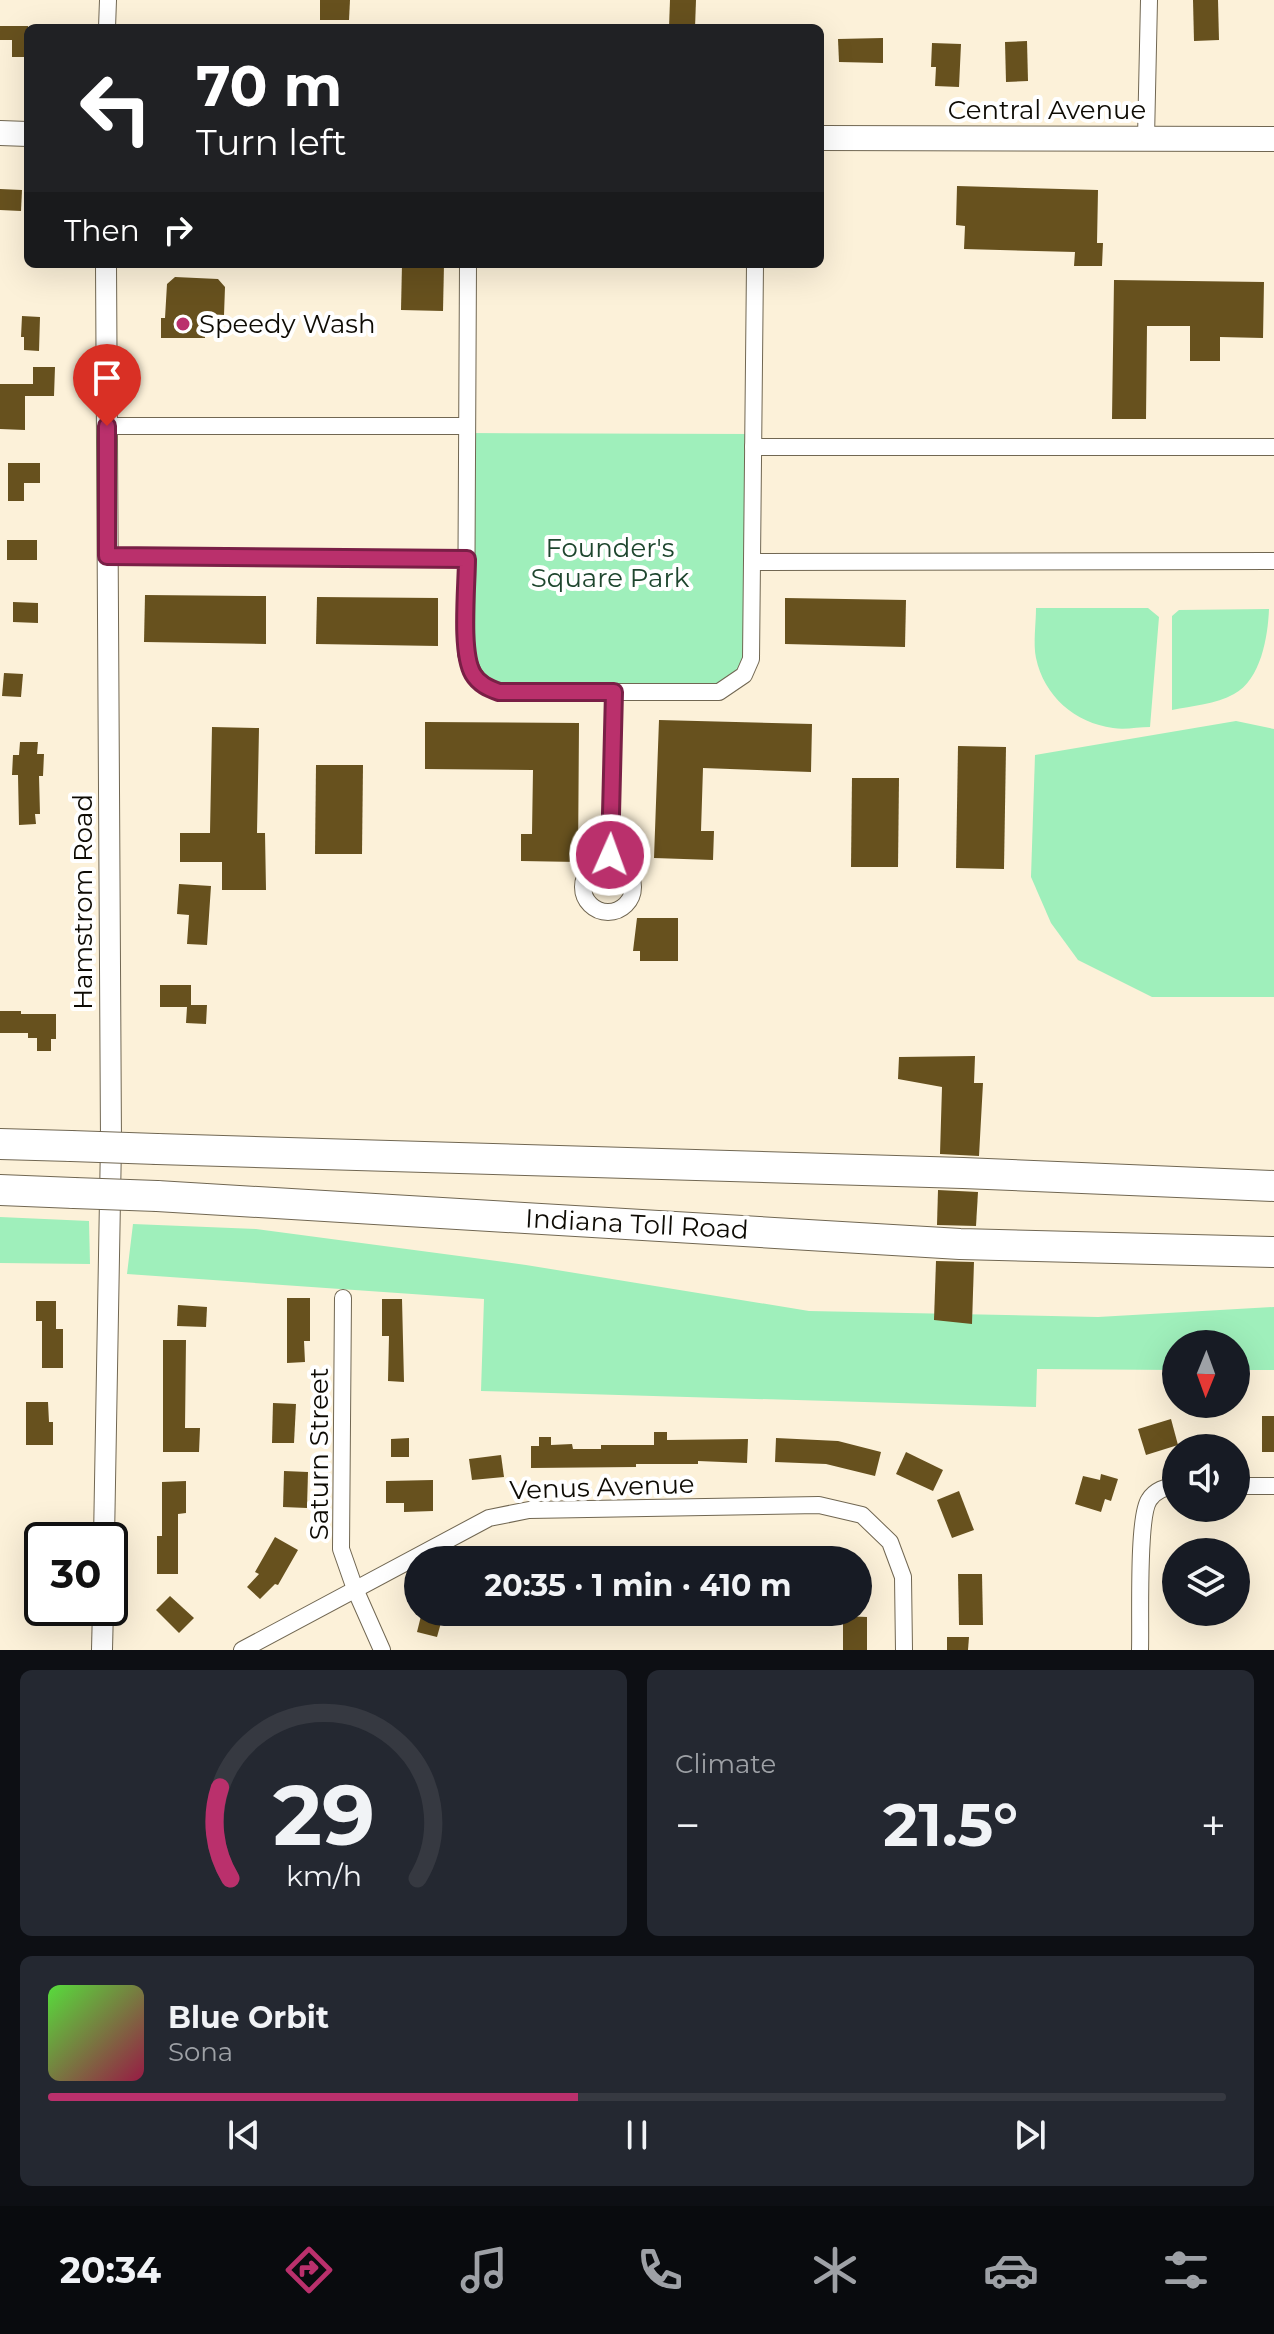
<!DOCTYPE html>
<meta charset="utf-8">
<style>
body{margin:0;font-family:Montserrat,sans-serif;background:#242831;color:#f1f3f6;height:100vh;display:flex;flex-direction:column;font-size:30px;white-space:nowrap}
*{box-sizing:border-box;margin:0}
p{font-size:26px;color:#9ea1a6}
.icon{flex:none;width:44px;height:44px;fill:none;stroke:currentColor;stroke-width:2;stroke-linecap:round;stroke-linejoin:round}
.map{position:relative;height:1650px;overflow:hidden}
.drawer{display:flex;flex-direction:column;gap:20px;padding:20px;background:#0d0f14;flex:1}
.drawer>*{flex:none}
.top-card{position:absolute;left:24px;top:24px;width:800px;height:244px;border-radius:12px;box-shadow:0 8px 32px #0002;background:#202124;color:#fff;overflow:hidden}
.needle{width:52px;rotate:181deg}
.controls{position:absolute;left:1162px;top:1330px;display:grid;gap:16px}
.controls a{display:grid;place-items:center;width:88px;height:88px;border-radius:50%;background:#171b24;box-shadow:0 8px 32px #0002;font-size:40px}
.speed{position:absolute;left:24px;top:1522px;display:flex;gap:16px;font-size:40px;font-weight:700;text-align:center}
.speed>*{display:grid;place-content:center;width:104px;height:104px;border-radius:50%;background:#171b24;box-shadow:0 8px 32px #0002;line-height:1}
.speed .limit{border:4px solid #111;border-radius:12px;background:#fff;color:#111}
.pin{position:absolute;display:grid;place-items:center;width:68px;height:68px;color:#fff;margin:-82px -34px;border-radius:50% 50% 50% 0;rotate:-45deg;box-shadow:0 0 8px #0007}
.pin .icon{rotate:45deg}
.me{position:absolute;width:88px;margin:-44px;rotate:2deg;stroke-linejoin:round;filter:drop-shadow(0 0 6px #0008)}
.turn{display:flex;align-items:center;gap:28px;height:168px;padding:0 40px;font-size:36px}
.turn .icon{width:104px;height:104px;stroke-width:2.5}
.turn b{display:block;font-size:56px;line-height:68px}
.then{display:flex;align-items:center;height:76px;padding:0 40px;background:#0003;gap:16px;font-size:30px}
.big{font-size:60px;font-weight:700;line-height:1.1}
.drawer .card{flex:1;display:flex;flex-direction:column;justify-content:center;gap:12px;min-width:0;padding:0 28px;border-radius:12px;background:#242831}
.drawer .dial{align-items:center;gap:0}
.dial svg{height:208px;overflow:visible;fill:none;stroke:#363941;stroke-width:7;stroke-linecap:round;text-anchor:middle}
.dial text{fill:#f1f3f6;stroke:none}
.song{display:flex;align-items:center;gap:24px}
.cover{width:96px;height:96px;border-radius:12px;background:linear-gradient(135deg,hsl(110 70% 55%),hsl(340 70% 35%))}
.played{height:8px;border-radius:4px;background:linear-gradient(90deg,#ba306c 45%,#363941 45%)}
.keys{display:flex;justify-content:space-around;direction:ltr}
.heat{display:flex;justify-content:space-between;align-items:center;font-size:44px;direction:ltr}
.drawer .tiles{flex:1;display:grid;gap:20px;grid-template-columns:1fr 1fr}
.card:last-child{grid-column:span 2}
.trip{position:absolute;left:404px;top:1546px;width:468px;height:80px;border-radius:40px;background:#171b24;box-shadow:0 8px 32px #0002;font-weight:700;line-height:80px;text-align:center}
.tabs{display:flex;height:128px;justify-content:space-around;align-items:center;background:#090b0e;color:#9ea1a6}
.tabs .icon{width:56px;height:56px}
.tabs .current{color:#ba306c}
.tabs b{font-size:36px;color:#f1f3f6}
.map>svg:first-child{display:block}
</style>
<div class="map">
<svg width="1274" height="1650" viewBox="0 0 1274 1650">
<rect width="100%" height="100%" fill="#fcf1d9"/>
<!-- green -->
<g fill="#9fefbb">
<path d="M467,433L753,434L751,659L730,685L499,692L473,675Z"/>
<path d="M1036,608H1148L1159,617L1150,727C1138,727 1125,730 1113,728C1075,723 1044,696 1036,658C1033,643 1036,624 1036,608Z"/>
<path d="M1269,609C1268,636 1261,680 1234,694C1216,704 1192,706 1172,710V616L1179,610Z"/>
<path d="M1236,721L1274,729V997H1152L1078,960L1051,923L1031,877L1035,755Z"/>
<path d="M0,1217L89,1221L90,1264L0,1263Z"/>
<path d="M133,1224L256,1229L526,1265L809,1311L1098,1317L1274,1307V1370H1236V1344H1176V1370L1037,1369L1036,1407L481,1391L484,1299L127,1274Z"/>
</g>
<!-- building -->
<g fill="#67511e">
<path d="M320,0H350L349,20H320Z"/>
<path d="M670,0H696L695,28H669Z"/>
<path d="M1193,0H1218L1219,40L1194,41Z"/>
<path d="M0,26H28V57H12V40H0Z"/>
<path d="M883,38V63L839,62L838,39Z"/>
<path d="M1027,41L1028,81L1006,82L1005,42Z"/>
<path d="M932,43L961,44L959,87L935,86L936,67H931Z"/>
<path d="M957,186L1098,190L1097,243H1103L1102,266H1074L1075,252L964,249L965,226L956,225Z"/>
<path d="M0,189L22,190L21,211L0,210Z"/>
<path d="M402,264H444L443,311L401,310Z"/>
<path d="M175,277L218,279L225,287L224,315L205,314V338H161V318H165L167,284Z"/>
<path d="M1114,280L1264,282L1263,338L1220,337V361H1190V326H1147L1146,419H1112Z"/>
<path d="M22,316L40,317L39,351L24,350V337H21Z"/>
<path d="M33,367H55L54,396H25V430L0,429V384H33Z"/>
<path d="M8,463H40V483H24V501H8Z"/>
<rect x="7" y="540" width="30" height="20"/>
<path d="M145,595L266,596V644L144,642Z"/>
<path d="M317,597L438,598V646L316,644Z"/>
<path d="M785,598L906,600L905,647L785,644Z"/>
<path d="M13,602L38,603V623L13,622Z"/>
<path d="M4,673L23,674L21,697L2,696Z"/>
<path d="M659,720L812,724L811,772L703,768L701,831H714L713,860L654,858Z"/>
<path d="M425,722L579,723L578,862L521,861V834H532L533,770L425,769Z"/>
<path d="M212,727L259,728L257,833H265L266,890H222V862H180V833H210Z"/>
<path d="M20,742H38L37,754H44L43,776H39L40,814H35L36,824L19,825L18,775H12L13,755H19Z"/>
<path d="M958,746L1006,747L1004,869L956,868Z"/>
<path d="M316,765H363L362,854H315Z"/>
<path d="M852,778H899L898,867H851Z"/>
<path d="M179,884L211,886L207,945L187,944L189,915L177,914Z"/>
<path d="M637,918H678V961H640V951H633Z"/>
<path d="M160,985H191V1005H207L206,1024L186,1023L187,1007H160Z"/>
<path d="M0,1011H21V1014H56V1039H51V1051H37V1038H28V1033H0Z"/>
<path d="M975,1056L974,1083H983L979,1156L940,1154L942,1087L898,1079L899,1057Z"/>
<path d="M938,1190L978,1192L976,1226L937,1225Z"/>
<path d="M936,1261L974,1262L972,1324L934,1320Z"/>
<path d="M287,1298H310V1341H304L305,1362L287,1363Z"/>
<path d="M382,1299H402L404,1382L388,1381L389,1336H382Z"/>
<path d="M36,1301H56V1329H63V1368H42V1321H36Z"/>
<path d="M178,1305L207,1307L206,1327L177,1326Z"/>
<path d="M163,1340H186L185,1428H200L199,1452H163Z"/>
<path d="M26,1402H48L49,1422H53V1445H26Z"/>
<path d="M273,1403L296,1404L294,1443H272Z"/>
<rect x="1262" y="1416" width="12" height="36"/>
<path d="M1171,1419L1178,1445L1146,1455L1138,1429Z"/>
<path d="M654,1432H667V1440L748,1439L747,1463L698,1461V1464H636V1467L531,1468V1446H539V1437H551V1445L572,1444L573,1449H601V1445H654Z"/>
<path d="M409,1438V1457H391V1439Z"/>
<path d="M776,1438L838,1441L881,1452L875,1476L826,1464L775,1462Z"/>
<path d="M906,1452L943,1470L933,1491L896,1474Z"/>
<path d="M501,1455L504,1477L472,1480L469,1459Z"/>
<path d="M284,1471L308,1472L307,1508L283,1507Z"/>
<path d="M1101,1474L1118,1479L1111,1501L1105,1499L1101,1512L1075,1504L1083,1476L1100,1480Z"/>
<path d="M433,1480V1511L404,1512V1503H386V1481Z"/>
<path d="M186,1481V1513L178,1514V1574H157V1536H162V1482Z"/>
<path d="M959,1491L974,1530L952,1538L937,1500Z"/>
<path d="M275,1537L298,1550L278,1585L275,1584L260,1599L247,1587L259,1574L255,1572Z"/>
<path d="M697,1547H741V1560H698Z"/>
<path d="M637,1548L676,1549V1560H637Z"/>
<path d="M958,1574H982L983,1625H959Z"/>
<path d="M170,1596L194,1618L179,1633L156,1610Z"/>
<path d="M422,1612H444L437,1637L417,1632Z"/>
<path d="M843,1616L867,1617V1650H843Z"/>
<path d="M947,1637H969L968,1650H947Z"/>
</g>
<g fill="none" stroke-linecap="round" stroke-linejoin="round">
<!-- minor casing -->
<g stroke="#716752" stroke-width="18">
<g id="minor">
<path d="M107,28L108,0"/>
<path d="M1146,138L1149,0"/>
<path d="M468,264L466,654C472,674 478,685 499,692H719L744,675L751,659L755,264"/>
<path d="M107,426H467"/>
<path d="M753,447H1274"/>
<path d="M107,556L467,559"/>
<path d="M752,562L1274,561"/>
<path d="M610,862L614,692"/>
<circle cx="608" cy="887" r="25"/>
<path d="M343,1298L341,1549L355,1589L382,1650"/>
<path d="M1236,1486H1274"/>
<path d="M242,1650L489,1518L529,1510L819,1505L862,1515L890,1542L903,1577L904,1650"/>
<path d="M1140,1650C1141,1622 1137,1518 1149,1500C1155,1490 1166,1487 1176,1485"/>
</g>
</g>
<!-- tertiary casing -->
<g stroke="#716752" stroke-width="22">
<g id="tertiary">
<path d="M104,1540L111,1142L106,264"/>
<path d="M102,1650L103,1608"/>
</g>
</g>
<!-- secondary casing -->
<g stroke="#716752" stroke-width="26">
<g id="secondary">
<path d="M0,133L28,134"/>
<path d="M820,138L1274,139"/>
</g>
</g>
<!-- motorway casing -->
<g stroke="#716752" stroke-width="32">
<g id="motorway">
<path d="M0,1144L71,1146"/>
<path d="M157,1149L963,1173L1274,1186"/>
<path d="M0,1190L74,1193"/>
<path d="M157,1196L960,1244L1274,1252"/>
</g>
</g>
<!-- minor -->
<use href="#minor" stroke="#fff" stroke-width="16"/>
<!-- tertiary -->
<use href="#tertiary" stroke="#fff" stroke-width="20"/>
<!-- secondary -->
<use href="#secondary" stroke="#fff" stroke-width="24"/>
<!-- motorway -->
<use href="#motorway" stroke="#fff" stroke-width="30"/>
<!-- motorway-bridge casing -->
<g stroke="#716752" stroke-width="32" stroke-linecap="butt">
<g id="motorway-bridge">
<path d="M71,1146L157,1149"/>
<path d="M74,1193L157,1196"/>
</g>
</g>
<!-- motorway-bridge -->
<use href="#motorway-bridge" stroke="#fff" stroke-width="30"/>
</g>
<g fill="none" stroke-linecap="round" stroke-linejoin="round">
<!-- route casing -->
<g stroke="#791f46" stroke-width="20">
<path id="route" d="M107,426V556L467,559C467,586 460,652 473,674C479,684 488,688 499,692H614L610,855"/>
</g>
<!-- route -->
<use href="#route" stroke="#ba306c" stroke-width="14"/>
</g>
<!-- markers -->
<circle fill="#ba306c" stroke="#fff" stroke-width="3" cx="183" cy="324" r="8"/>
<g text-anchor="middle" stroke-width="8" stroke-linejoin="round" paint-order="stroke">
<!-- street labels -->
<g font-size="26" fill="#0e0b04" stroke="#fff">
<text x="1047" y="119">Central Avenue</text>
<text transform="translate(83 902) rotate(-90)" y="9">Hamstrom Road</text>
<text transform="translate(637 1224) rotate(3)" y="9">Indiana Toll Road</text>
<text transform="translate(319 1454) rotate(-90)" y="9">Saturn Street</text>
<text transform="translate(602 1487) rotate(-2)" y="9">Venus Avenue</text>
</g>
<!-- poi labels -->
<g font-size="26" fill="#0e0b04" stroke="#fff" text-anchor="start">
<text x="199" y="333">Speedy Wash</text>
</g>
<!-- park labels -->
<g font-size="26" fill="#1e462e" stroke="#fff">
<text x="610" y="557">Founder's<tspan x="610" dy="30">Square Park</tspan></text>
</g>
</g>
</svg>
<div class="controls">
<a><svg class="needle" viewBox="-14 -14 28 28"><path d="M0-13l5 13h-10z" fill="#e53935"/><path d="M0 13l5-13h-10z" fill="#9ea1a6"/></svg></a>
<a><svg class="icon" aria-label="sound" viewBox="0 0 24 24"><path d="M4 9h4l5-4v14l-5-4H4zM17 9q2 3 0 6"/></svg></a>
<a><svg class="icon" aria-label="layers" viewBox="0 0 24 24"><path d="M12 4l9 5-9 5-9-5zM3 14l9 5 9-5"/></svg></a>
</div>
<div class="speed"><div class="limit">30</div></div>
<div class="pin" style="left:107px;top:426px;background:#d93025"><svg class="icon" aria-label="arrive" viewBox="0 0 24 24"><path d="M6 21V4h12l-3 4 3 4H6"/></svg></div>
<svg class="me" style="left:610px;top:855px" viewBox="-20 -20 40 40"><circle r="17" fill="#ba306c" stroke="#fff" stroke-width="3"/><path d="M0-11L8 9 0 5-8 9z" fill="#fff"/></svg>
<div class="trip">20:35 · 1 min · 410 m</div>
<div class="top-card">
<div class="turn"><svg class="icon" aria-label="left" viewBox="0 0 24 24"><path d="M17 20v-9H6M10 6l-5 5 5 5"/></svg><div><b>70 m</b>Turn left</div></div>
<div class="then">Then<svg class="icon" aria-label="right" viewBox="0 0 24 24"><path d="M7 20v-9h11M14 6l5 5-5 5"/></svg></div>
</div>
</div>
<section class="drawer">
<div class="tiles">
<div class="card dial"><svg viewBox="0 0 100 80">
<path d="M14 69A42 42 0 1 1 86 69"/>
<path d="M14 69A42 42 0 0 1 10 34" stroke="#ba306c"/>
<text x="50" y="56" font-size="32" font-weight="700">29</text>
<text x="50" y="72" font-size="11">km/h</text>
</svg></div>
<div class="card"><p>Climate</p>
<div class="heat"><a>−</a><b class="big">21.5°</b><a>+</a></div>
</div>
<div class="card">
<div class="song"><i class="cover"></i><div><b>Blue Orbit</b><p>Sona</p></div></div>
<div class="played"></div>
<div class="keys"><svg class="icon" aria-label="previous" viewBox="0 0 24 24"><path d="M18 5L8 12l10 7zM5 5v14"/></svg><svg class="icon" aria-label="pause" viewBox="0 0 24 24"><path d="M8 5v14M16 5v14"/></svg><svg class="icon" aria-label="next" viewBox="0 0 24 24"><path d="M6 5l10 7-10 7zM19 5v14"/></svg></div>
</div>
</div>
</section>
<nav class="tabs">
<b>20:34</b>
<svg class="icon current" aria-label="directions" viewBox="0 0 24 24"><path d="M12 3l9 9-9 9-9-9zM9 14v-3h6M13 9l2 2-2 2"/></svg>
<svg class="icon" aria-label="music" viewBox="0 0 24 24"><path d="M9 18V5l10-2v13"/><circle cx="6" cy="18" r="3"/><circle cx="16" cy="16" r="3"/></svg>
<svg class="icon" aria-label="phone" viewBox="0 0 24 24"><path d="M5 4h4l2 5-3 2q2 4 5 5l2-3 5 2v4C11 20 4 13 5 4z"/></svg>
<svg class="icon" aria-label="climate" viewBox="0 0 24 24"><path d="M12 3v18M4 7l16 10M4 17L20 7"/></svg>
<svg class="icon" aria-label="car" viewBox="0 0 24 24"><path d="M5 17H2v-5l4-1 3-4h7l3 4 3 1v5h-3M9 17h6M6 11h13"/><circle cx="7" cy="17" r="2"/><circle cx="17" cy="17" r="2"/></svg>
<svg class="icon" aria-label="filters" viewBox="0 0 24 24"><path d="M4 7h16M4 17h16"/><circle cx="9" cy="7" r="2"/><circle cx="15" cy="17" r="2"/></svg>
</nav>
